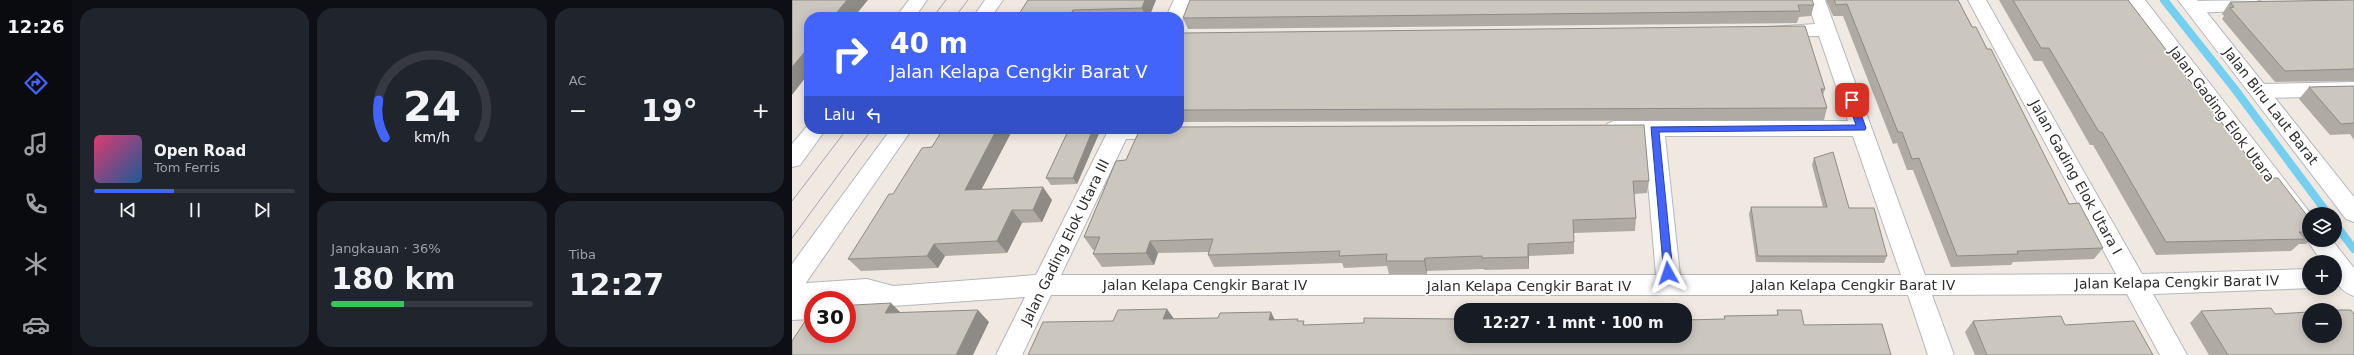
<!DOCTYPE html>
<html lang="id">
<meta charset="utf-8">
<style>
body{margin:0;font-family:"DejaVu Sans",sans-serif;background:#20242c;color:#f1f3f6;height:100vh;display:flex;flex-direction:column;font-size:15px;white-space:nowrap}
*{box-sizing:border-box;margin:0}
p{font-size:13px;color:#9ea1a6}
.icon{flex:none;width:22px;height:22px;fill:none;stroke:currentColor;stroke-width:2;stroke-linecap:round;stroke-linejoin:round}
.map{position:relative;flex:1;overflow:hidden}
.details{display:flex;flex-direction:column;gap:8px;padding:8px;background:#0d0f14;width:720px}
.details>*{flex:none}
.banner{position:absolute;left:12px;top:12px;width:380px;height:122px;border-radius:16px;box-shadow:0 2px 10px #0003;background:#4264fb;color:#fff;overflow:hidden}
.fabs{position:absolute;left:1510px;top:207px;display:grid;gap:8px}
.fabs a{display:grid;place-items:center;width:40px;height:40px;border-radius:50%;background:#171b24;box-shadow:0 2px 10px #0003;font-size:20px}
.speed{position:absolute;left:12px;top:291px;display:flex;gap:8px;font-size:20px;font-weight:700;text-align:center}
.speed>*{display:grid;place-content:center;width:52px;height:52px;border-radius:50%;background:#171b24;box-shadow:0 2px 10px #0003;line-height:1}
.speed .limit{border:6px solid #d22;background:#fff;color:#111}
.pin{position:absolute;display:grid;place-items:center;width:34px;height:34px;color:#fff;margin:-17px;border-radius:8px;box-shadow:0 2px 6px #0006}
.me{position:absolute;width:44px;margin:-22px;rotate:355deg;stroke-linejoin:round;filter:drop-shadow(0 0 3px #0008)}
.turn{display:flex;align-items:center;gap:14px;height:84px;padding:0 20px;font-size:18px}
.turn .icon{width:52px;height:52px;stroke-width:2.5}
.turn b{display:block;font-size:28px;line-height:34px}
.then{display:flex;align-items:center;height:38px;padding:0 20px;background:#0003;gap:8px;font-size:15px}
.big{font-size:30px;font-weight:600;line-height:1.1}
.details .card{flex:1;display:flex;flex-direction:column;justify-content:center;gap:6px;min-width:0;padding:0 14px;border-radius:16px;background:#20242c}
.details .dial{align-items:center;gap:0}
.dial svg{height:104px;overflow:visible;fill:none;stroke:#363941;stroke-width:7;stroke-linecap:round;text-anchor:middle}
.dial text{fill:#f1f3f6;stroke:none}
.song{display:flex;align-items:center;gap:12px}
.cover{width:48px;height:48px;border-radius:6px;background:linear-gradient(135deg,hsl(340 70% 55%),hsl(210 70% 35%))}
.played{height:4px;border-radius:2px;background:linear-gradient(90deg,#4264fb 40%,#363941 40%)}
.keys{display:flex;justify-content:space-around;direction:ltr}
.heat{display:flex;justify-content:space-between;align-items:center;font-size:22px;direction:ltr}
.charge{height:6px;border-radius:3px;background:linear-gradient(90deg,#34c759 36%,#363941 0)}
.details .tiles{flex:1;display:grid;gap:8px;grid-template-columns:repeat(3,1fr)}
.card:first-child{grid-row:span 2}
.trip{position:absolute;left:662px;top:303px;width:238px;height:40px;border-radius:16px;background:#171b24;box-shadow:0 2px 10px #0003;font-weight:600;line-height:40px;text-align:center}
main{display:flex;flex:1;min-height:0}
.tabs{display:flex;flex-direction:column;width:72px;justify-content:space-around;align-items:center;background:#090b0e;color:#9ea1a6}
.tabs .icon{width:28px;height:28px}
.tabs .selected{color:#4264fb}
.tabs b{font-size:18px;color:#f1f3f6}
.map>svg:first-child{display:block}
</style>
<main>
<nav class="tabs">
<b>12:26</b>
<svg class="icon selected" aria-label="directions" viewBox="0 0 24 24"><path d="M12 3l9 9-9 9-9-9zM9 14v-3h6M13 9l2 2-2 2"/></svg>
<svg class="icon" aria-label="music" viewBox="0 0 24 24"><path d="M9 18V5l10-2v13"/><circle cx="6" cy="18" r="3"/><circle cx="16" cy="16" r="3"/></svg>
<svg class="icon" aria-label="phone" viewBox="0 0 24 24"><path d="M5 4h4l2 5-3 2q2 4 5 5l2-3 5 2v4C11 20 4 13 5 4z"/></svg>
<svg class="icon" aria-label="climate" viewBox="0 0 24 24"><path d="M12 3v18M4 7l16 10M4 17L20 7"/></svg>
<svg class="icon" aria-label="car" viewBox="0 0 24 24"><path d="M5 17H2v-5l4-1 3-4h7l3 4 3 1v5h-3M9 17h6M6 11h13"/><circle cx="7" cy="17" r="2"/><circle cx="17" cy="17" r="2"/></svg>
</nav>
<section class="details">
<div class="tiles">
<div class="card">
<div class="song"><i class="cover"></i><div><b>Open Road</b><p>Tom Ferris</p></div></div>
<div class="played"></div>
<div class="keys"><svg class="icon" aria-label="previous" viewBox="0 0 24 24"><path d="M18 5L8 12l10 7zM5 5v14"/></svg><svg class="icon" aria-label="pause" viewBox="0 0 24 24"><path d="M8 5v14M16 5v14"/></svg><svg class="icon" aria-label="next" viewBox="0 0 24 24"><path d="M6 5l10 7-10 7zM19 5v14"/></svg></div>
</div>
<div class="card dial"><svg viewBox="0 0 100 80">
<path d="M14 69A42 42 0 1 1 86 69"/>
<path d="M14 69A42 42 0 0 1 9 40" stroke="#4264fb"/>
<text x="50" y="56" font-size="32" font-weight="700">24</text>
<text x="50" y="72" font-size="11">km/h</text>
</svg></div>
<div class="card"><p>AC</p>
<div class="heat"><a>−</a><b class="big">19°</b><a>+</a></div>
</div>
<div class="card"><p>Jangkauan · 36%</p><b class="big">180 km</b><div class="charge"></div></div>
<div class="card"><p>Tiba</p><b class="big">12:27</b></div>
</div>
</section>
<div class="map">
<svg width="1562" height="355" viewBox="0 0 1562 355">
<rect width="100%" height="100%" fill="#efe9e1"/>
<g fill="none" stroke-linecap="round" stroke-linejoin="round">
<!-- stream -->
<g stroke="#75cff0" stroke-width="8">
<path d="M1372,0L1442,88L1536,214"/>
<path d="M1543,224L1562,249"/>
</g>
<!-- minor casing -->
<g stroke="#b4b7c1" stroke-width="2">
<g id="minor">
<path d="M382,0H400L390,21L387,22V17H374Z"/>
<path d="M1015,0H1033L1133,275L1324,274L1176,0H1194L1350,274L1517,269V288H1520L1361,294L1395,355H1368L1335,294L1140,295L1162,355H1136L1116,295H259L230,355H204L233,297L101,306L67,317L55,318V300H21V319L0,320V284L75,279L101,286L244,275L317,129H386L387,131L384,136L377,139H334L269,275H864L852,136L822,137L815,134L812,129L815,124L822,121H1056L1027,36L984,37L977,35L975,31L977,27L1023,24ZM873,136H1061L1109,275H888Z"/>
<path d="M1464,0L1470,2L1473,6L1470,10L1401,13L1395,11L1392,7L1395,3L1401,1Z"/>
<path d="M1562,82V96L1468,98L1461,96L1458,91L1461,86L1468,84Z"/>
</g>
</g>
<!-- tertiary casing -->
<g stroke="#b4b7c1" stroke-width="2">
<g id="tertiary">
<path d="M1335,0H1353L1519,214H1517V240H1540L1562,268V296C1544,290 1543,279 1543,262H1530L1515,240L1517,237L1509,234L1401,92Z"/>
<path d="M1386,0H1405L1562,197V222L1554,219Z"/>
</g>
</g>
<!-- secondary casing -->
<g stroke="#b4b7c1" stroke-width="2">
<g id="secondary">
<path d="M117,0H135L123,17H104Z"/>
<path d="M193,0H211L199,17H181Z"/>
<path d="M17,124V129H34L8,165L0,167V144Z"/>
<path d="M99,129H120L9,290L0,293V264Z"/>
</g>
</g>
<!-- minor -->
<use href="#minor" fill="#fff" fill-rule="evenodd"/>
<!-- tertiary -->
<use href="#tertiary" fill="#fff" fill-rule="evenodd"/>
<!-- secondary -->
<use href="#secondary" fill="#fff" fill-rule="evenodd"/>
<!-- tram -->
<g stroke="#a3a6b8" stroke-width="1">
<path d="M141,17L154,0"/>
<path d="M163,17L176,0"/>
<path d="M0,201L55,129"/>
<path d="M0,238L80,129"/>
</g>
</g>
<!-- wall -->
<g fill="#afaba4">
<path d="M236,0H364L357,17H225Z"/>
<path d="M1034,0H1166L1277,204L1311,248L1302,259L1221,262L1219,265L1159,267L1121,170H1115L1105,143L1101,144L1051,16H1041Z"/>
<path d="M1207,0H1336L1472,178L1517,218V240H1518L1514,244H1507L1499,251L1364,255L1301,145H1298L1250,61H1242Z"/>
<path d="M1562,0V81L1483,82L1430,19L1432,16L1430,14L1438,2Z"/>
<path d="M1022,5L1019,16L1007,17L1005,23L396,29L391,18Z"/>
<path d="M387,42L1033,89L1031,95L1035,108L1032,120L387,122Z"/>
<path d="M1562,86V140L1558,134L1538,135L1507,99L1517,87Z"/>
<path d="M151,129H221L189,189L260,200L250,222L230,223L215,253L153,256L146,268L69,271L56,259L101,194L140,147Z"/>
<path d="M277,129H309L285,184L259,185L254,178Z"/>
<path d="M1022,158L1057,208L1095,256L1092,263L964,262L957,214L959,207H1031L1020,165Z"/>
<path d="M324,161L857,181L855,193L842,194L844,218L843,231L782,233V254L737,256V269L692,270V269L635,271V274H597L595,266L552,268L550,263L422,267L416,255L417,252L366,253L362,265L310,267L301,254L303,250H301L292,237Z"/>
<path d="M1409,311L1483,314L1562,355H1417L1398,323Z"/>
<path d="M1181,321L1273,325L1361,355H1183L1173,332Z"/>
</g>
<!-- shaded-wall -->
<g fill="#8e8b86">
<path d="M55,0H76L62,17H41Z"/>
<path d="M353,0H364L357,17H354L350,8Z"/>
<path d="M281,10L285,17H277Z"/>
<path d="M17,47V73L0,95V67Z"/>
<path d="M205,129H221L183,202L173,190Z"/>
<path d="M301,129H309L285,184L281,178Z"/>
<path d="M251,187L260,200L250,222L241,210Z"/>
<path d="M220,210L230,223L215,253L205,241Z"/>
<path d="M358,241L366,253L362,265L354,253Z"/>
<path d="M142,244L153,256L146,268L135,256Z"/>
<path d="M736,244L737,256V269L736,257Z"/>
<path d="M633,258L635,271V274L632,261Z"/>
<path d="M99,303L111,315L93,313Z"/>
<path d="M375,309L383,320L371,319Z"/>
<path d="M186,310L197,322L181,355H164Z"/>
<path d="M479,312L485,324L477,320Z"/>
</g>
<!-- building -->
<g fill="#cbc7bf" stroke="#8e8b86">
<path d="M0,0H55L41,17H17V47L0,67Z"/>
<path d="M236,0H353L350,8L281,10L277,17H225Z"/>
<path d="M398,0H1020L1022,5H1006L1008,11L391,18Z"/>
<path d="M1042,0H1166L1180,27H1184L1195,49H1199L1277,204L1287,203L1311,248L1225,251L1226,254L1165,256L1127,158L1120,159L1110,132H1106L1055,4L1044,5Z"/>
<path d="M1221,0H1336L1472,178H1486L1517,218V232H1507L1513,239L1374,242L1310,132H1307L1257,48H1249Z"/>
<path d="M1562,0V69L1493,71L1438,8L1442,7L1438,2Z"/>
<path d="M1013,26L1033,89H1029L1035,108L387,110V42L391,33Z"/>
<path d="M1562,86V123L1549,124L1517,87Z"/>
<path d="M852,125L857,181H841L844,218L781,220L782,242L736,244V257L690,258V256L633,258L632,261H594L595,254L547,256L548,251L416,255L421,239L358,241L354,253L301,254L308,237H292L324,161L334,160L348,129H387V127Z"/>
<path d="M151,129H205L173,190L251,187L241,210H220L205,241L142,244L135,256L56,259L97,194H101L130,148L140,147Z"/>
<path d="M277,129H301L281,178H254Z"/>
<path d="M1041,152L1057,208H1082L1095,256H966L959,207H1035L1022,158Z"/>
<path d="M99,303L93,313L186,310L164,355H0V341L21,309V334H55V306L62,305Z"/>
<path d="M1479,308L1483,314L1517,312V336H1543V310H1559L1562,314V355H1436L1409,311Z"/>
<path d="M375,309L371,319L426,318L428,313L479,312L477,320L506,319L505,321H512L511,325L572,323V318L669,319V336H893V320L933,319L932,316L986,315L985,310H1009L1012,325L1090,324L1099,355H236L251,322L321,321L326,310Z"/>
<path d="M1269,316L1273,325L1342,321L1361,355H1195L1181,321Z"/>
</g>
<!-- route -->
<path fill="#4264fb" stroke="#2b41a3" d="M1060,97L1064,100L1074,128L1073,130L867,132L881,273L879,276H872L859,127L1064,125L1055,100Z"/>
<g text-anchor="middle" stroke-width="3.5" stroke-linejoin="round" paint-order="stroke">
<!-- street labels -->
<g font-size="14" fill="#2e2e2e" stroke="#fff">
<text transform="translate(1479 106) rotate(52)" y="5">Jalan Biru Laut Barat</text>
<text transform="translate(1430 114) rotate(53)" y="5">Jalan Gading Elok Utara</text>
<text transform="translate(1284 177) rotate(61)" y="5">Jalan Gading Elok Utara I</text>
<text transform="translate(273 242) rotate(-64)" y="5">Jalan Gading Elok Utara III</text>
<text transform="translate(1385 282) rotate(-1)" y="5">Jalan Kelapa Cengkir Barat IV</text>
<text x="413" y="290">Jalan Kelapa Cengkir Barat IV</text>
<text x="1061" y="290">Jalan Kelapa Cengkir Barat IV</text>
<text x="737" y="291">Jalan Kelapa Cengkir Barat IV</text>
</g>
</g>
</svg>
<div class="fabs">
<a><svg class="icon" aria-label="layers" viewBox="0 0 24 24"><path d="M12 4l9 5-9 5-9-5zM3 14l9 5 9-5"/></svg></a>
<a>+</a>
<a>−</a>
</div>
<div class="speed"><div class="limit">30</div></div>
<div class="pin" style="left:1060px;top:100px;background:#d93025"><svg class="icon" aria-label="arrive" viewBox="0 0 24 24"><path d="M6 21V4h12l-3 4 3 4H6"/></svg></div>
<svg class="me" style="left:876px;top:273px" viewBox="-20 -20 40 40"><path d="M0-17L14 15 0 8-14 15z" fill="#4264fb" stroke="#fff" stroke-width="4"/></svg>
<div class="trip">12:27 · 1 mnt · 100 m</div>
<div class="banner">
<div class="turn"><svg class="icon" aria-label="right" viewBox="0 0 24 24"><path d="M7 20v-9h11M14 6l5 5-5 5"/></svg><div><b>40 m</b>Jalan Kelapa Cengkir Barat V</div></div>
<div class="then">Lalu<svg class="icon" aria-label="left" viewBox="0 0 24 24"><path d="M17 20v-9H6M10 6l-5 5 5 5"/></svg></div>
</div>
</div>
</main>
